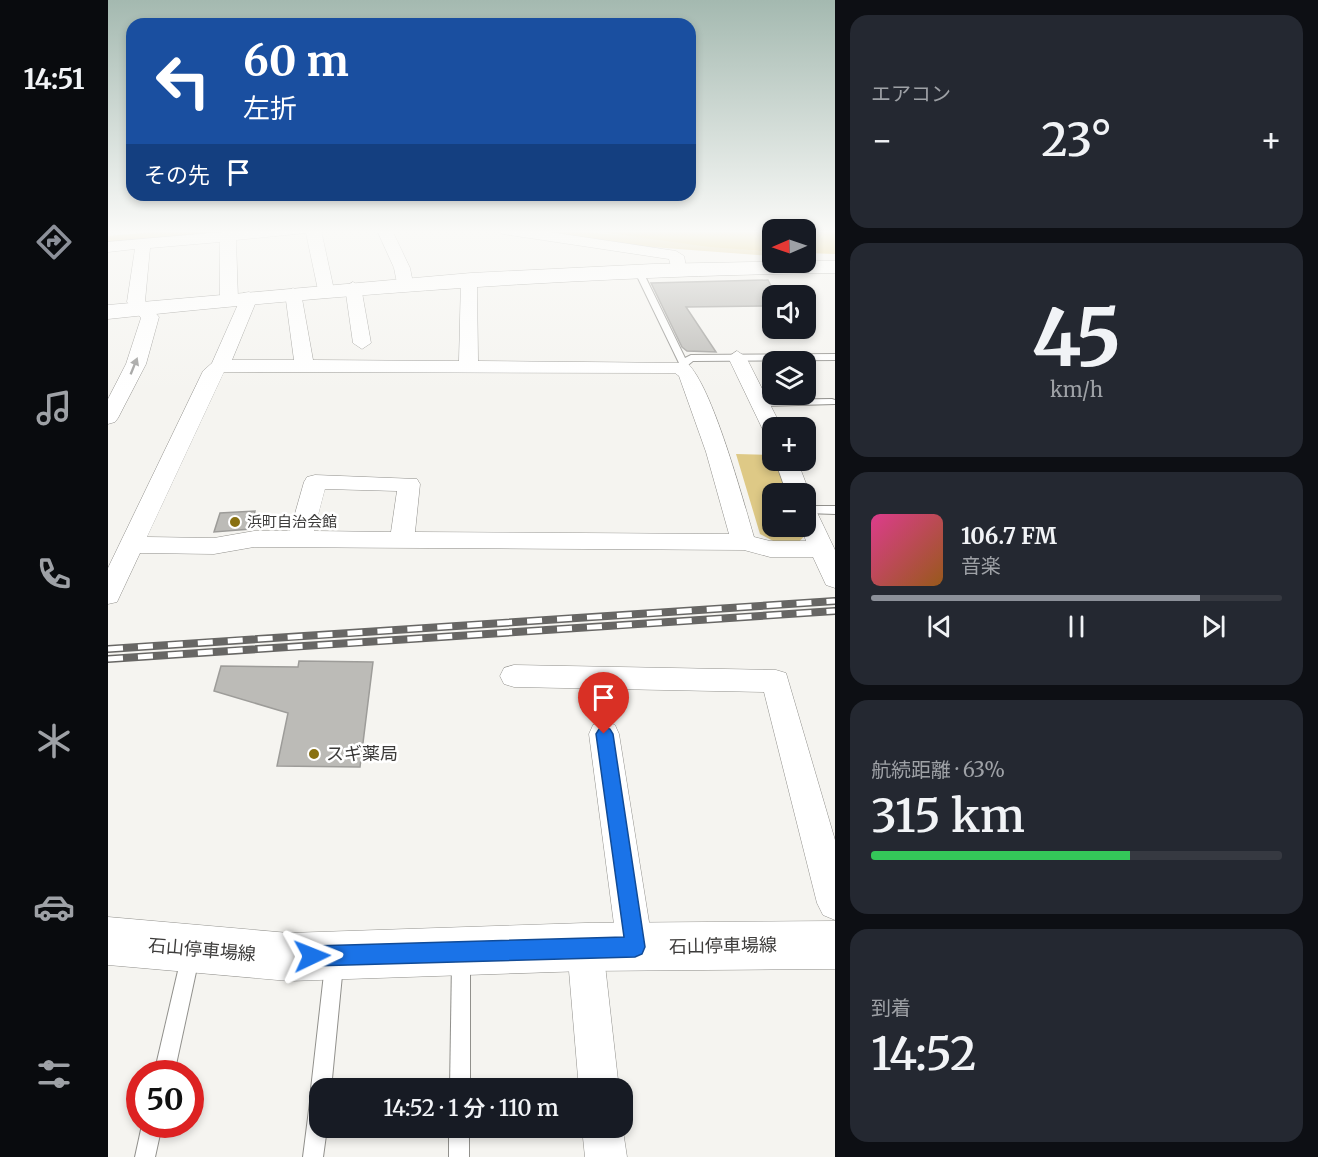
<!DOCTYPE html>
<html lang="ja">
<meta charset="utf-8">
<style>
body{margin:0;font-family:Merriweather,"Noto Sans JP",serif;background:#242831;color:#f1f3f6;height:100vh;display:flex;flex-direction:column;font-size:22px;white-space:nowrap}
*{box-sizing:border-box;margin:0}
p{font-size:20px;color:#9ea1a6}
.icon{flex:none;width:33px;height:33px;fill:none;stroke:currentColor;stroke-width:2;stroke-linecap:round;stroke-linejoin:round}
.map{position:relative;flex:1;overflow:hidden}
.side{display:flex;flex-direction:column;gap:15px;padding:15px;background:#0d0f14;width:483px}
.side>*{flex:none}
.banner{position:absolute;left:18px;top:18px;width:570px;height:183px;border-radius:18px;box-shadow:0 3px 9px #0003;background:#1a4fa0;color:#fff;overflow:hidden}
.needle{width:39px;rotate:268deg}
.controls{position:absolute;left:654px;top:219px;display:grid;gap:12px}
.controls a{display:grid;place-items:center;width:54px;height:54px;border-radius:12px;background:#171b24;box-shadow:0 3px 9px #0003;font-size:30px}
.speed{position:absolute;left:18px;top:1060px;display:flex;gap:12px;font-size:30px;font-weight:700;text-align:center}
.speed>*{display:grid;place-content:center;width:78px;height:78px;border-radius:50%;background:#171b24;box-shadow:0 3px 9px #0003;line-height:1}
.speed .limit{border:9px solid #d22;background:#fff;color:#111}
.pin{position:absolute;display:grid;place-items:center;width:51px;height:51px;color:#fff;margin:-62px -26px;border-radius:50% 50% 50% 0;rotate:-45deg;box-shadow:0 0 6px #0007}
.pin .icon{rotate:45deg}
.me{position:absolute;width:66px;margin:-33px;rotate:88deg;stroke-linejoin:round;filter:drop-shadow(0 0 4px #0008)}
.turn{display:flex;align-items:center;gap:21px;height:126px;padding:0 18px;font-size:27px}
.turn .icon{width:78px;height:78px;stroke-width:2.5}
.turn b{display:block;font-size:42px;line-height:51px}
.then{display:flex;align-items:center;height:57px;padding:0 18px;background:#0003;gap:12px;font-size:22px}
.big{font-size:45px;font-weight:600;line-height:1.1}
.side .card{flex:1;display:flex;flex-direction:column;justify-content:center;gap:9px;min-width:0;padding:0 21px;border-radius:18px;background:#242831}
.side .dial{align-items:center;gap:0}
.dial b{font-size:78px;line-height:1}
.song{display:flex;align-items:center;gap:18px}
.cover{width:72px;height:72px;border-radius:9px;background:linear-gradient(135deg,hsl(330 70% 55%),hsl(30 70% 35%))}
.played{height:6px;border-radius:3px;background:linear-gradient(90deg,#8c9099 80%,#363941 80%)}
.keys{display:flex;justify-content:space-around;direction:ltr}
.heat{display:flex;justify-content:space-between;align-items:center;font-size:33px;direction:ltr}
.charge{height:9px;border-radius:4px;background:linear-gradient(90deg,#34c759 63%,#363941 0)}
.trip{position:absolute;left:201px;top:1078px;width:324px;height:60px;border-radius:18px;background:#171b24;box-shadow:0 3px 9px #0003;font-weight:600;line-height:60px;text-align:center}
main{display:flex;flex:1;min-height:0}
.tab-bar{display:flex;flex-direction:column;width:108px;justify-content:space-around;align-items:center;background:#090b0e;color:#9ea1a6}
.tab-bar .icon{width:42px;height:42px}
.tab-bar .on{color:#8c9099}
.tab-bar b{font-size:27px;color:#f1f3f6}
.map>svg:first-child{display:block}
</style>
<main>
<nav class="tab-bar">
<b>14:51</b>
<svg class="icon on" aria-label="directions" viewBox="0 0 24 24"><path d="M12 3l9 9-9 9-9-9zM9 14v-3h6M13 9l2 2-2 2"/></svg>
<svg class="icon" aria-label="music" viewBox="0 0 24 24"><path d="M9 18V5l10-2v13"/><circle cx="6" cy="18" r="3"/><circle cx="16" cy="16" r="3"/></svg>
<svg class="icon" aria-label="phone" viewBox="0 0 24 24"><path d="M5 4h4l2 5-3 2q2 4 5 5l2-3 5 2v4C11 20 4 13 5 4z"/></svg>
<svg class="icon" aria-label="climate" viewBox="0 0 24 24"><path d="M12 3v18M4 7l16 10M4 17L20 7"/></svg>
<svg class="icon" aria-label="car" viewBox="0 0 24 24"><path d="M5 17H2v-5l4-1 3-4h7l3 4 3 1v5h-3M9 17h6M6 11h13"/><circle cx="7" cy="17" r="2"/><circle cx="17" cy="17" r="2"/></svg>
<svg class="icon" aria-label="filters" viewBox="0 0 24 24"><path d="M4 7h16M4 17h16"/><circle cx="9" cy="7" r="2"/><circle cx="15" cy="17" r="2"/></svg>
</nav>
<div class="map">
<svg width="727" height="1157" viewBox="0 0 727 1157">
<rect width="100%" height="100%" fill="#f5f4f0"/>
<!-- green -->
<g fill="#dec986">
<path d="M66,230H133L0,242V236Z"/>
<path d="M427,230C506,230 585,246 664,252V256L530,246Z"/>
<path d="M628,454L664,455V460L669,461L682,493L664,494V526L696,527L699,533L690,543H669L652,534Z"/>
</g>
<!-- water -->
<g fill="#dec05b">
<path d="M476,230H664V252L602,247Z"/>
<path d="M698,230H727V254L698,253Z"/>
</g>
<!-- building -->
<g fill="#bcbbb7" stroke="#9d9c99" stroke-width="1.5">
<path d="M660,280L664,288V306L578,307L608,352L579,351L574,347L543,283Z"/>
<path d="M147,511L143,529L106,532L112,513Z"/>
<path d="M191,661L265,662L252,767L169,766L180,713L106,691L113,666L190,667Z"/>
</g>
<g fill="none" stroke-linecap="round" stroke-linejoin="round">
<!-- service casing -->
<g stroke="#91908c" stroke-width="2">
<g id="service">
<path d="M528,270L535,272L577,358L583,355L727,354V360L585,361L575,369H569L568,367L571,363L527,272Z"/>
<path d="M724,399L727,400V404L651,406L646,403L651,400Z"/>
<path d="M727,506V514L698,513V506Z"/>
<path d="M82,949L88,952L91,958L66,1074H46L73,958L76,952Z"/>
<path d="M353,952L359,955L362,961V1089H342L344,961L347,955Z"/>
<path d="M226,956L232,959L235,965L223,1089H212V1128H219L215,1157H195L202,1102L206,1095L203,1089L217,965L220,959Z"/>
<path d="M34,1125H54L47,1157H27Z"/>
<rect x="341" y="1128" width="20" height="29"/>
</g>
</g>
<!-- minor casing -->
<g stroke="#91908c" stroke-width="1">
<g id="minor">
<path d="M139,230H213L226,290L224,294H212L210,290L198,233L128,240L130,299L121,304L112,299V242L42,248L37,301L51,317L38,364L10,418L7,422L0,424V399L18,364L33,318L19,302L27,249L0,252V242Z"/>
<path d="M269,230H284L302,268L305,283L303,287L297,288L289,283L286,268Z"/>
<path d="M388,230H428L568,251L576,256L579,271L571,276L565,274L561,259L554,258L395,234Z"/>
<path d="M361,274L369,279L370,361L579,363C604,385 635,500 646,537L662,541H698L693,526H698V504L706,506L727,550V588L718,585L705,557H662L636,550L146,547L106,554L32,553L9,602L0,604V568L95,371L104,363L135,293L141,292L150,297L124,360H186L177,293L185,288L193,293L205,360L351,361L353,279ZM116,372L567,373L571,376L598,452L621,534L307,532L312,484L309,479L207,475L199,477L196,482L182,531H146L106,538L39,537ZM217,489L289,491L283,532L206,531Z"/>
<path d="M245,282L253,287L263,343L254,349L245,343L237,287Z"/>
<path d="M629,351L638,357L674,428H664V434L657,432L654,428L620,357Z"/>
<path d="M667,460H689L702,494L699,499L698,494H679Z"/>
<path d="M406,665L668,670L678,673L727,840V920L715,915L709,903L656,692L406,687L396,684L392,676L396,668Z"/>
<path d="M496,721L507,725L511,734L545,947L540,960L527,965L514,960L509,947L481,734L485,725Z"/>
<path d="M477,929L490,934L495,947L511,1089H471L459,947L464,934Z"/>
<path d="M514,1124L519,1157H477L474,1128H514Z"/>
</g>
</g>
<!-- secondary casing -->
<g stroke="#91908c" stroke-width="1">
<path id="secondary" d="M0,917L181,933L477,923L727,921V969L477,971L181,981L0,965Z"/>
</g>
<!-- trunk casing -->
<g stroke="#91908c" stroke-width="1">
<path id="trunk" d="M698,261H727V273C484,276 242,293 0,319V305L363,273L545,264Z"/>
</g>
<!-- service -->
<use href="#service" fill="#fff" fill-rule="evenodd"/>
<!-- minor -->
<use href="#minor" fill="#fff" fill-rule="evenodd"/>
<!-- secondary -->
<use href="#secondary" fill="#fff" fill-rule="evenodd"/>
<!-- trunk -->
<use href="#trunk" fill="#fff" fill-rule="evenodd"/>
<!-- rail casing -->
<g stroke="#676664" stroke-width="8">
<g id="rail">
<path d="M0,649L727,601"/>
<path d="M0,659L727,611"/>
</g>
</g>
<!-- rail -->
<use href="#rail" stroke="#fff" stroke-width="5" stroke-dasharray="15" stroke-linecap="butt"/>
</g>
<!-- one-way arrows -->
<defs><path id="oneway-solid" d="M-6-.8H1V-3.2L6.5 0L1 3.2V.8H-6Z" transform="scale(1.5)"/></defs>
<use fill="#9e9e9d" href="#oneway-solid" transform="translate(26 366) rotate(-68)"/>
<!-- sky -->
<linearGradient id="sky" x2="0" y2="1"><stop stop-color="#a4b9b0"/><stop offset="0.59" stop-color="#fafaf8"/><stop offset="1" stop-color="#fafaf8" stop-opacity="0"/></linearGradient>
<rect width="727" height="392" fill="url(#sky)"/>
<!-- route -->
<path fill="#1a73e8" stroke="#114b97" stroke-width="1.5" d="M496,727L502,729L505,734L537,947L534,954L527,957L204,966L197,963L194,956L197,949L204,946L516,937L488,734L491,729Z"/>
<!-- markers -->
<g fill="#897112" stroke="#fff" stroke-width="2">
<circle cx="127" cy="522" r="6"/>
<circle cx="206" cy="754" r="6"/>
</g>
<g text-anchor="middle" stroke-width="5" stroke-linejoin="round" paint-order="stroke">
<!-- poi labels -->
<g font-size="15" fill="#3d3c3b" stroke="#fff" text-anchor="start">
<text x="139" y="527">浜町自治会館</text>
</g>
<!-- near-poi labels -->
<g font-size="18" fill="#3d3c3b" stroke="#fff" text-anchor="start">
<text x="218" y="760">スギ薬局</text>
</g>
<!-- near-street labels -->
<g font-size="18" fill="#3d3c3b" stroke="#fff">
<text transform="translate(615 946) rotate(-1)" y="6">石山停車場線</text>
<text transform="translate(94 950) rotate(5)" y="6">石山停車場線</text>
</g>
</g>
</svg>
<div class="controls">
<a><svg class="needle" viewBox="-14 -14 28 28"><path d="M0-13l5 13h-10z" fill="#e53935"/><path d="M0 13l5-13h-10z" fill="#9ea1a6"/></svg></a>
<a><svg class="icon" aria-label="sound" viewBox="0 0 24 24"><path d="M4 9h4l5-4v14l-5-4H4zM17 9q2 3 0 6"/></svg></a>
<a><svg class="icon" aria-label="layers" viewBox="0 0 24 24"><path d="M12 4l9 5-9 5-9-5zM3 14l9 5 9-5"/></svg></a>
<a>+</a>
<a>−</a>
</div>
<div class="speed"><div class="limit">50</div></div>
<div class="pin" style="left:496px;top:734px;background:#d93025"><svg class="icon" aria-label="arrive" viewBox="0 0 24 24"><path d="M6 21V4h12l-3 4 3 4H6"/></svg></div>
<svg class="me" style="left:204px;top:956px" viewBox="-20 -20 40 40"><path d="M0-17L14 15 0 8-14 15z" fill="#1a73e8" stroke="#fff" stroke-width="4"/></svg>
<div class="trip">14:52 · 1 分 · 110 m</div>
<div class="banner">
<div class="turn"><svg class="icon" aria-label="left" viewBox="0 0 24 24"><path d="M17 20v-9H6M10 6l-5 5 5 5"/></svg><div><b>60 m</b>左折</div></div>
<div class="then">その先<svg class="icon" aria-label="arrive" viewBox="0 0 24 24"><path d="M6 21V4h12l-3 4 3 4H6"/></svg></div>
</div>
</div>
<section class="side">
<div class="card"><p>エアコン</p>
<div class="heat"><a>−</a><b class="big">23°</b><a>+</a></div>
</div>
<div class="card dial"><b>45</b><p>km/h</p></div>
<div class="card">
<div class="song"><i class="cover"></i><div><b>106.7 FM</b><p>音楽</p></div></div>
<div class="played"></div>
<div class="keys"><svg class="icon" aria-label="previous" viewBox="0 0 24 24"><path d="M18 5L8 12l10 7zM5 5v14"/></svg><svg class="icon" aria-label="pause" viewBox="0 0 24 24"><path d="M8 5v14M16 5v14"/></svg><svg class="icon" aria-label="next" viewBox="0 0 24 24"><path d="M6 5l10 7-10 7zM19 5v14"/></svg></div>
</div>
<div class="card"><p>航続距離 · 63%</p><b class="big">315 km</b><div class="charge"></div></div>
<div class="card"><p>到着</p><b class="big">14:52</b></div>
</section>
</main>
